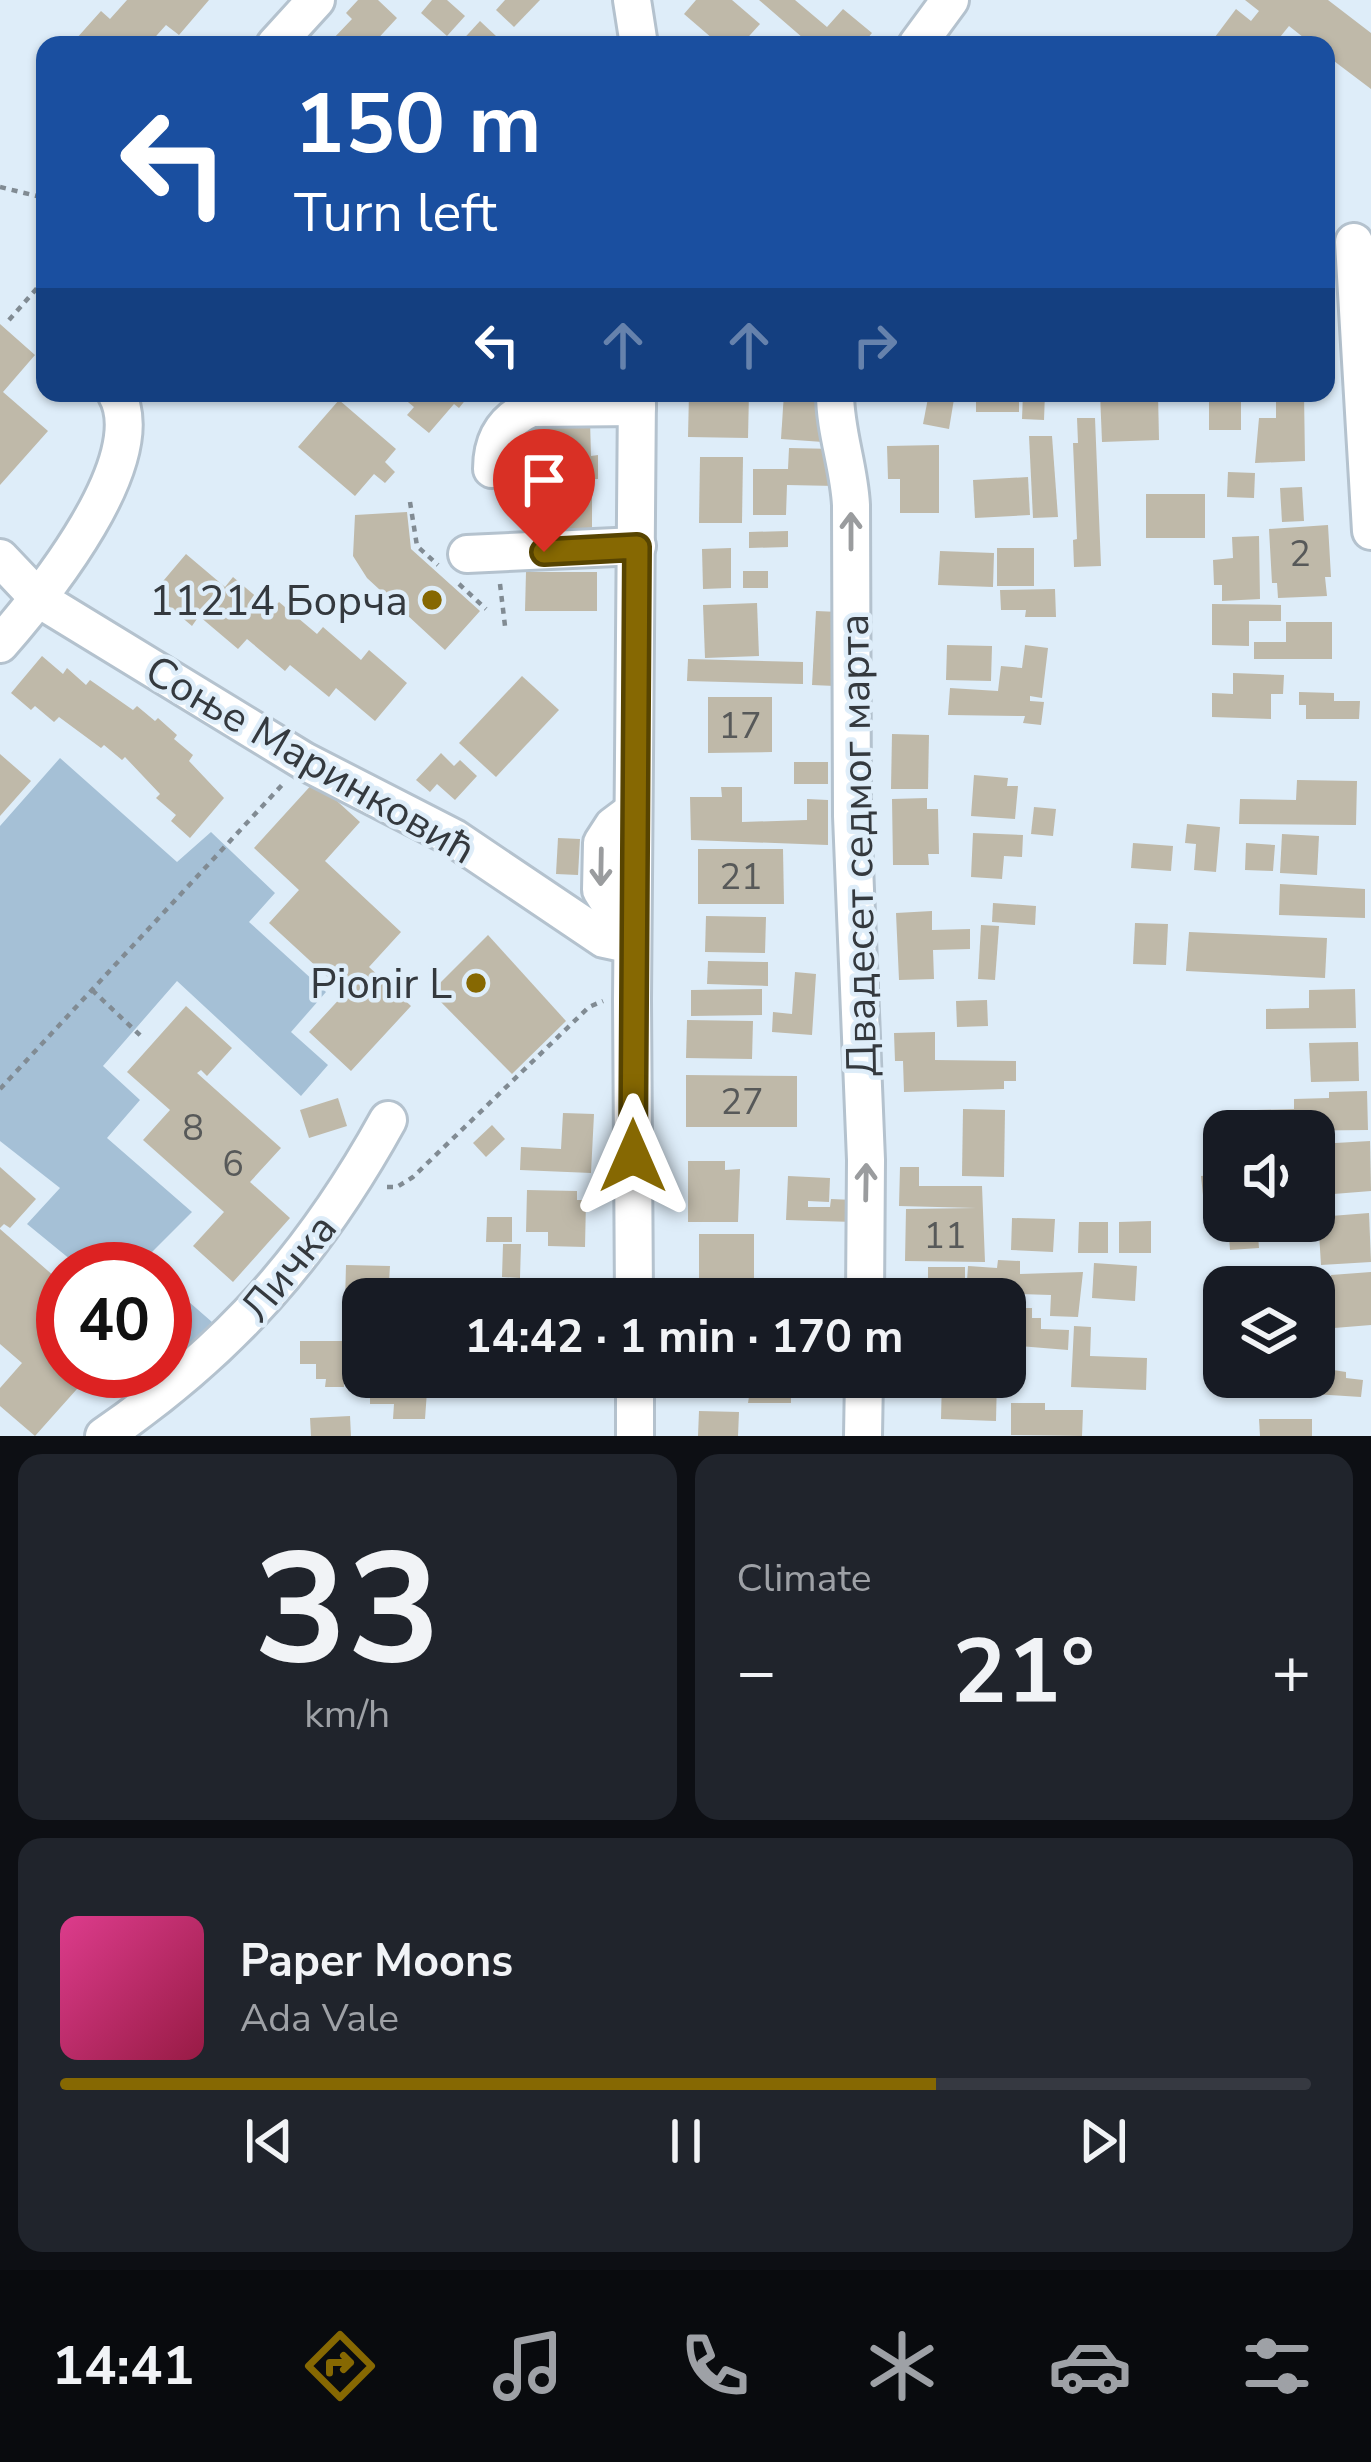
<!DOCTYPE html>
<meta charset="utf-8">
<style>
body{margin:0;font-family:"Nunito Sans",sans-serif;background:#20242c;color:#f1f3f6;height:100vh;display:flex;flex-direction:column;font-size:45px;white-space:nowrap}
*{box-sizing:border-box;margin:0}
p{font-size:39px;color:#9ea1a6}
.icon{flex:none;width:66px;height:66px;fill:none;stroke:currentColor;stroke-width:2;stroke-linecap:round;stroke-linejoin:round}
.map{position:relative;height:1436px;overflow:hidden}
.drawer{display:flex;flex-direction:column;gap:18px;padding:18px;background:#0d0f14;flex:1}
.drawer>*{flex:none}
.top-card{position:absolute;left:36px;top:36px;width:1299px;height:366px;border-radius:24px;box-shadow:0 3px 9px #0004;background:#1a4fa0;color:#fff;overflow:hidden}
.fabs{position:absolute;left:1203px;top:1110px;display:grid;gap:24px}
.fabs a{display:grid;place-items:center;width:132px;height:132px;border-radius:24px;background:#171b24;box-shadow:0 3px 9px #0004;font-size:60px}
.speed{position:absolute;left:36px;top:1242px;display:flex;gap:24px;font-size:60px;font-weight:700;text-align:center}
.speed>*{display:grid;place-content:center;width:156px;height:156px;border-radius:50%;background:#171b24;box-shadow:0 3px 9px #0004;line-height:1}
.speed .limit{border:18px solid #d22;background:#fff;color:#111}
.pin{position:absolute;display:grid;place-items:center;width:102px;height:102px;color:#fff;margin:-123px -51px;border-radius:50% 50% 50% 0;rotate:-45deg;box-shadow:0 0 12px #0007}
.pin .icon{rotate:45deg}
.me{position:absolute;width:132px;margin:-66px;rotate:0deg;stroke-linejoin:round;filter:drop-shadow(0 0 9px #0008)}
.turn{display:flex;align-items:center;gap:42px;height:252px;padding:0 60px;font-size:54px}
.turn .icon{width:156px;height:156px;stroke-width:2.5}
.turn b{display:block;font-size:84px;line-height:102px}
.lanes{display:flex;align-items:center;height:114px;padding:0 60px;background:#0003;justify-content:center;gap:60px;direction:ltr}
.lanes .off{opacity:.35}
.big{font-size:90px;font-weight:700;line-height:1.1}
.drawer .widget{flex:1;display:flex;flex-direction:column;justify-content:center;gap:18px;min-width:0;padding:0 42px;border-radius:24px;background:#20242c}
.drawer .dial{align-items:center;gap:0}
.dial b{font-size:156px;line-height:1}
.song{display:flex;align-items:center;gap:36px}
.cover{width:144px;height:144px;border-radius:18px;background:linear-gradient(135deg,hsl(330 70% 55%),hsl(340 70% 35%))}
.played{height:12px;border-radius:6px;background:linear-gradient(90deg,#866802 70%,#363941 70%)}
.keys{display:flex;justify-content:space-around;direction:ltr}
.heat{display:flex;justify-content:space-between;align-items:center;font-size:66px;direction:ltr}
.drawer .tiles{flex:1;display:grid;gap:18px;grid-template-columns:1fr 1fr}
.widget:last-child{grid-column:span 2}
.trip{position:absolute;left:342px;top:1278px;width:684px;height:120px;border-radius:24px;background:#171b24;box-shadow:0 3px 9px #0004;font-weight:700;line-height:120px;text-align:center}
.tab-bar{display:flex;height:192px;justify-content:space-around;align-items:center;background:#090b0e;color:#9ea1a6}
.tab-bar .icon{width:84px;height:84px}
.tab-bar .selected{color:#866802}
.tab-bar b{font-size:54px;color:#f1f3f6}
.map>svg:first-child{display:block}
</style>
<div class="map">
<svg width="1371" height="1436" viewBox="0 0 1371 1436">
<rect width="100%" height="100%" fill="#deedf9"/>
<!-- green -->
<g fill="#a5c0d6">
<path d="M60,758L177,862L211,832L275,893L249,922L326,992L291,1032L328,1065L301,1096L177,981L103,1066L140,1100L107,1138L192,1212L143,1261L151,1269H82L27,1224L60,1188L0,1141V826Z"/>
<path d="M165,1281L212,1322L155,1383L141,1371H165Z"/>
</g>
<!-- building -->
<g fill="#bfb9a9">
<path d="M127,0H209L179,35L166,25L148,45H83L76,39L101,11L110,19Z"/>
<path d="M358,0H378L397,18L372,45H337L332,40L352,19L346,13Z"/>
<path d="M432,0H447L465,16L447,36L421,13Z"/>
<path d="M505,0H540L514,27L496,10Z"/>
<path d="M696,0H732L760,24L741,45H720L684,14Z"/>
<path d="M759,0H795L827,27L843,9L872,33L862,45H811Z"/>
<path d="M1245,0H1328L1371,33V89L1326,55V45H1313L1289,26L1276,42L1280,45H1209L1236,9L1251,21L1259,11Z"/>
<path d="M480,21L497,37L490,45H458Z"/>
<path d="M0,324L35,355L3,392L48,431L0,485Z"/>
<path d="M397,393H471L459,408L454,404L429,433L407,415L414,407Z"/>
<path d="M689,393H749L748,438L688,437Z"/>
<path d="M784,393L826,395L823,442L781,439Z"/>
<path d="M929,393H955L949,429L923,424Z"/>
<rect x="976" y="393" width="43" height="19"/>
<path d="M1023,393H1045L1044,420L1022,419Z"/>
<path d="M1100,393H1158L1159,440L1102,442Z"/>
<path d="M1276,393H1304L1305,461L1255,463L1259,418H1276Z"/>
<path d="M1241,394V430H1209V395Z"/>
<path d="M339,400L396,449L385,462L395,472L385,483L374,474L355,496L298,447Z"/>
<path d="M1077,418H1095L1101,566L1074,567L1073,540L1077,539L1073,443H1078Z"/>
<path d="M590,420L591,456L598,455V479L560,480V471L509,474L506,434L556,421Z"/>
<path d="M1029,436H1052L1058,517L1033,518Z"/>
<path d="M939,445V513H900V479H888L887,446Z"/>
<path d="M789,448L836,449V486L787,485L786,515H753V469H788Z"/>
<path d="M700,457H743L742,523H699Z"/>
<path d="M1228,472L1255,473L1254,498L1227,497Z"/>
<path d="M1028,477L1030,515L975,518L973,480Z"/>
<path d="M1302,487L1304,521L1282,522L1280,488Z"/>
<rect x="521" y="490" width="71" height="39"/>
<rect x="1146" y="494" width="59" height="44"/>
<path d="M407,512L411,549L480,611L445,650L367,578L353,556L355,515Z"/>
<path d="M1328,525L1331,577H1325L1327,596L1278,598L1277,583H1272L1269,529Z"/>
<path d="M788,531V547L749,548V532Z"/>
<path d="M1259,536L1260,599L1222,601V585H1214L1213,560L1233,558L1232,537Z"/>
<path d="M731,548V588L703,589L702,549Z"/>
<rect x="997" y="548" width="37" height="38"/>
<path d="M940,551L994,553L993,587L938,585Z"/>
<path d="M186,554L225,587L233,577L272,610L279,602L317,634L323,627L361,660L369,650L407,683L375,721L336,688L329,697L290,665L285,671L247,639L238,649L199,616L192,626L153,593Z"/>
<rect x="743" y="571" width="25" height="17"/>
<path d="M526,572H597V611H525Z"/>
<path d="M1055,589L1056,617H1025L1026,610H1001L1000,590Z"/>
<path d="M757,603L759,656L705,658L703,605Z"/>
<path d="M1212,604L1281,605V621H1249V646L1212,645Z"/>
<path d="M816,611L839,612L835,686L812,685Z"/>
<path d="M1286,622H1332V659H1254V642H1286Z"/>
<path d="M947,645L992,646L991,681L946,680Z"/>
<path d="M1025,645L1048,648L1042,698L1030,696V701L1044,702L1041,725L1023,723L1025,716L948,715L950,688L998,691L1001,666L1022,668Z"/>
<path d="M42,656L63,674L67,668L86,685L90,680L133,710L137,706L155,721L158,718L177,735L174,739L193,755L189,761L224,798L190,838L171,821L176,815L156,798L160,794L125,757L122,760L104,745L101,748L59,717L54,722L35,706L31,710L11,693Z"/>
<path d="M688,659L803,662V684L687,681Z"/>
<path d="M1233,673L1284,675L1283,694H1271V719L1212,717V693L1233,694Z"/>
<path d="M522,676L559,710L496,777L459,743Z"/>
<path d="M1299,692L1334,693V701H1360L1359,719H1306V705H1299Z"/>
<path d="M708,697H772V752L708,753Z"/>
<path d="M892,734L929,735L928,789H891Z"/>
<path d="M441,753L454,766L460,760L477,776L455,800L437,784L430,792L416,780Z"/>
<path d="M0,754L31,781L0,816Z"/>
<rect x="794" y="762" width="34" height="22"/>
<path d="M974,775L1008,778L1007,786H1018L1015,819L971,816Z"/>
<path d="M1297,780L1357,781L1356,825L1239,824L1240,799L1296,800Z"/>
<path d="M315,781L360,822L325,861L401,932L369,967L411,1006L351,1071L309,1032L345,993L269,923L299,890L254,848Z"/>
<path d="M721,787H742V822L807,820V799L828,800V845L691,840L690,797H722Z"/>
<path d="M927,798V809H938L939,854H928L929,865H893L892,799Z"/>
<path d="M1034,807L1056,809L1053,836L1031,834Z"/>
<path d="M1187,824L1220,827L1216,872L1194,870L1196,844L1185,843Z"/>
<path d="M973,833L1023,835L1022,857L1004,856L1002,879L971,877Z"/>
<path d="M1282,834L1319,836L1317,875L1280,873Z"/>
<path d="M558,838L580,839L578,875L556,874Z"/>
<path d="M1133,843L1173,846L1171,871L1131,868Z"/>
<path d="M1246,843L1275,845L1273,871L1245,870Z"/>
<path d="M698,849H783L784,904H698Z"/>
<path d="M1280,884L1365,889V918L1279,915Z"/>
<path d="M993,903L1036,906L1035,925L992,922Z"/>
<path d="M932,911V930L970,929V949L933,950L934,979L899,980L896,913Z"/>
<path d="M706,916L766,917L765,953L705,952Z"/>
<path d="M1135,923L1168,924L1166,965L1133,964Z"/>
<path d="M981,925L999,926L995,980L978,979Z"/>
<path d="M1189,932L1327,938L1325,978L1186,971Z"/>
<path d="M488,935L566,1021L512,1074L431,992Z"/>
<path d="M708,961L768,962V986L707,984Z"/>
<path d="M795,972L816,974L812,1035L772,1032L773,1012L792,1014Z"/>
<path d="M762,989V1015L691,1016V990Z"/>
<path d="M1355,989L1356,1028L1266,1029V1009L1309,1008V990Z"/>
<path d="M987,1000L988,1026L957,1027L956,1001Z"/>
<path d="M186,1006L232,1048L207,1076L201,1070L197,1073L281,1148L250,1182L290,1218L233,1282L193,1246L224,1212L143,1140L170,1110L127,1072Z"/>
<path d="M687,1020L753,1021L752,1059L686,1058Z"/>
<path d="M935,1032V1060L1016,1061V1081H1004V1089L904,1092L903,1061H895L894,1033Z"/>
<path d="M1358,1042L1359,1081L1311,1082L1309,1043Z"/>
<path d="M686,1075L797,1076V1127H686Z"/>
<path d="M1367,1091L1368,1130L1257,1131L1256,1110L1294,1109V1099L1329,1098V1092Z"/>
<path d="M338,1098L347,1126L309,1138L300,1110Z"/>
<path d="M963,1109L1005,1110L1004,1177L962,1176Z"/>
<path d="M563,1113L594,1114L591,1173L520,1170L521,1147L561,1149Z"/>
<path d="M492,1125L505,1139L486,1157L473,1143Z"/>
<path d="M1370,1141L1371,1191L1321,1195L1318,1144Z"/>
<path d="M688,1161H725V1170L740,1169L738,1222H688Z"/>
<path d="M0,1167L36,1199L10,1228L4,1224L0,1228Z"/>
<path d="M900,1167H919V1186H982L985,1262L905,1261L906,1209L976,1208L899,1206Z"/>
<path d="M1224,1174V1214H1221L1219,1194L1203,1195L1201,1176Z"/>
<path d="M788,1176L830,1178L829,1202L808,1201V1207H830L831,1199L854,1200V1222L786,1220Z"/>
<path d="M527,1190L577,1191V1200H586L585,1247L548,1246V1232H526Z"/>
<path d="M1369,1213L1371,1262L1321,1265L1318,1217Z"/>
<path d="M487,1217H512V1242H486Z"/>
<path d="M1012,1218L1055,1219L1053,1252L1011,1250Z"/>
<path d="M1151,1221V1253H1119V1222Z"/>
<path d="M1079,1222H1108V1253H1078Z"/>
<path d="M1257,1223L1259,1248L1230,1250L1228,1225Z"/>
<path d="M0,1229L63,1284V1329L57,1324L49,1333L63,1345V1371H93L35,1436L0,1406V1388L22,1363L0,1344Z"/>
<rect x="699" y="1234" width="55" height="50"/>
<path d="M503,1244H521L520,1278L502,1277Z"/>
<path d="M998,1260L1020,1261V1274L1083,1272L1078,1317L1050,1316L1051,1295L1019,1294L1018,1299L966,1296L968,1266L997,1268Z"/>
<path d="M1094,1263L1137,1266L1135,1301L1092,1298Z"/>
<path d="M346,1265L390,1266L388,1299L345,1303Z"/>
<rect x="928" y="1267" width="37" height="28"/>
<path d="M1371,1272V1325L1334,1328L1331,1275Z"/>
<path d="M527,1287L590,1288L589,1299H527Z"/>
<path d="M1005,1308H1032V1318H1041V1329L1069,1330L1068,1350L1005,1345Z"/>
<path d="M1074,1326L1091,1327L1090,1356L1147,1358L1146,1390L1071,1387Z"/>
<path d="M300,1341H343L344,1387H325L326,1379H316V1364H300Z"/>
<path d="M1314,1367L1346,1372V1378L1363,1380L1361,1397L1298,1393L1300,1377H1314Z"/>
<path d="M404,1377H428L425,1419H393L394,1404H370V1385H404Z"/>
<path d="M518,1377H568V1386H555V1394H518Z"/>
<path d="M752,1377H816V1388H793L791,1384V1403H748Z"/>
<path d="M942,1377H997L996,1421L941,1419Z"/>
<path d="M1011,1403H1045V1410H1083L1082,1436L1011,1435Z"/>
<path d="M699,1411L739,1412L738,1436H698Z"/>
<path d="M350,1416L351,1436H311L310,1418Z"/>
<path d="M1259,1419H1312V1436H1260Z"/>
</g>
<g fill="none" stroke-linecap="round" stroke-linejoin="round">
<!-- minor casing -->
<g stroke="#b4c2ce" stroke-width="42">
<g id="minor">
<path d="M632,0L639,45"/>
<path d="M275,45L316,0"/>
<path d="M917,45L950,0"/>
<path d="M1354,242L1371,531"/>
<path d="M835,393C835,432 849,466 851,505L852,816L866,1160L865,1299"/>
<path d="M492,469C492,440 504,420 531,408L637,407"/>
<path d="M467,554L637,546"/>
<path d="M0,558L39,599L304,761L454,838L604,939L632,945"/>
<path d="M0,644C42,596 154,459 116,393"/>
<path d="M632,923L611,906L601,890L602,843L613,826L633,811"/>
<path d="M634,1299L632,1000L637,393"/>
<path d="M635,1377V1436"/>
<path d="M104,1436C231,1349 314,1254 388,1120"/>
<path d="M863,1436L864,1377"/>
</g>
</g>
<!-- path -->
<g stroke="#818b93" stroke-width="4.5" stroke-dasharray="6 6" stroke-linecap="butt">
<path d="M0,187L45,198"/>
<path d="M9,320L45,279"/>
<path d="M410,502L417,546L438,565"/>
<path d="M459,584L486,609"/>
<path d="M500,584L505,626"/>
<path d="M92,990L143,1038"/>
<path d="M0,1089L282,785"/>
<path d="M387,1187H397L413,1177L589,1007L603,1001"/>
</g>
<!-- minor -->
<use href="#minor" stroke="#fff" stroke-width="36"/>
</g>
<!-- one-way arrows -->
<defs><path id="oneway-shaft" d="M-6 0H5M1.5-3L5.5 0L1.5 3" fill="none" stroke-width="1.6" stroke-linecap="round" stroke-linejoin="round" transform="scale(3)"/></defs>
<g stroke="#9a9c9e">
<use href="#oneway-shaft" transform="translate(851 531) rotate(-90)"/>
<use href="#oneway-shaft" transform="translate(601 867) rotate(91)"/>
<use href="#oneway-shaft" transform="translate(866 1182) rotate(-89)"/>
</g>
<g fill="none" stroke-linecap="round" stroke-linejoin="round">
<!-- route casing -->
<g stroke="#574401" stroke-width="30">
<path id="route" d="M544,552L637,547L633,1156"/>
</g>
<!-- route -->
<use href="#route" stroke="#866802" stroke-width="21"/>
</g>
<!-- markers -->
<g fill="#866802" stroke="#deedf9" stroke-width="4.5">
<circle cx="432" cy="600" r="12"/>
<circle cx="476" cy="983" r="12"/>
</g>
<g text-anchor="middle" stroke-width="9" stroke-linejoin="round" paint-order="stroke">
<!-- number labels -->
<g font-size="36" fill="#575959">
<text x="1300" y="566">2</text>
<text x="740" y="738">17</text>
<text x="741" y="889">21</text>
<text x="742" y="1114">27</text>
<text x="193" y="1140">8</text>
<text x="233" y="1176">6</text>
<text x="945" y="1248">11</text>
</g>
<!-- poi labels -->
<g font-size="42" fill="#34393e" stroke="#deedf9" text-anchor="end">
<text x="408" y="615">11214 Борча</text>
<text x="452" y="998">Pionir L</text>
</g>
<!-- street labels -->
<g font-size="42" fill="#34393e" stroke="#deedf9">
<text transform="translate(311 759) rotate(30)" y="15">Соње Маринковић</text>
<text transform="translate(857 845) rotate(-91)" y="15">Двадесет седмог марта</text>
<text transform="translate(288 1267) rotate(-51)" y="15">Личка</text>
</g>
</g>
</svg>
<div class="fabs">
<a><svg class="icon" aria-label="sound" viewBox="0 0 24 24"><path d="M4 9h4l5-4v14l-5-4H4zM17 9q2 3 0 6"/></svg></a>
<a><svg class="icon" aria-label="layers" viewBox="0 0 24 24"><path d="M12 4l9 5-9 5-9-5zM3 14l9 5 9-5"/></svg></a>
</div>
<div class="speed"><div class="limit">40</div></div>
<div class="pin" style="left:544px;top:552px;background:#d93025"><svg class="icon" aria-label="arrive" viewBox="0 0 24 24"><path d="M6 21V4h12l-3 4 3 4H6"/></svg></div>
<svg class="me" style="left:633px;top:1156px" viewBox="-20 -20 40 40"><path d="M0-17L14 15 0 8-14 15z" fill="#866802" stroke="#fff" stroke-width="4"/></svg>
<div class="trip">14:42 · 1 min · 170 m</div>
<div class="top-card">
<div class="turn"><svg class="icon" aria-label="left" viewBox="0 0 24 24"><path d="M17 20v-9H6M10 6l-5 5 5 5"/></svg><div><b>150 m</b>Turn left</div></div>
<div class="lanes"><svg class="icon" aria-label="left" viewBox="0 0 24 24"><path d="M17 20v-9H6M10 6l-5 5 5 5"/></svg><svg class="icon off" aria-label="ahead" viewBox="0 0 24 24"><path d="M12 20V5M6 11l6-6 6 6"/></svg><svg class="icon off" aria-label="ahead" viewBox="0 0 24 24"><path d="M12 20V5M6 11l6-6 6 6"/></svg><svg class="icon off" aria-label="right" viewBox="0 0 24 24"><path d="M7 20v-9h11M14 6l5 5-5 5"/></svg></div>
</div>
</div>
<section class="drawer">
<div class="tiles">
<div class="widget dial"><b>33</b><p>km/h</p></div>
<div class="widget"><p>Climate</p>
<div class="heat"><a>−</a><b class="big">21°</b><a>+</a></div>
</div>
<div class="widget">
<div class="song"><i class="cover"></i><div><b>Paper Moons</b><p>Ada Vale</p></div></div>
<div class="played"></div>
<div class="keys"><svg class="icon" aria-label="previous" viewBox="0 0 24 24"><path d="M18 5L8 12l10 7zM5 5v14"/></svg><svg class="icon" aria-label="pause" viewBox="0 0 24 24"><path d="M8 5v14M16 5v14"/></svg><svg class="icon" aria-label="next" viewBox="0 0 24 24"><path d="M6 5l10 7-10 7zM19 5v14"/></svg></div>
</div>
</div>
</section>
<nav class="tab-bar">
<b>14:41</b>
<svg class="icon selected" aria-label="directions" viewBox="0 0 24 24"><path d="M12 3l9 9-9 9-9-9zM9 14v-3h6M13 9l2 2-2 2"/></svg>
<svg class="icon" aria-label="music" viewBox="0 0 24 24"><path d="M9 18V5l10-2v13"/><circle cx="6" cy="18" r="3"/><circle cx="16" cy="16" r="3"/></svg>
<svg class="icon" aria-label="phone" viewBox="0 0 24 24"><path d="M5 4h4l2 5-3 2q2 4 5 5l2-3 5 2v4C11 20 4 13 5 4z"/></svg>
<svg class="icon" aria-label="climate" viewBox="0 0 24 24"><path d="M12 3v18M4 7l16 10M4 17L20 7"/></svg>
<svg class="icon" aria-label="car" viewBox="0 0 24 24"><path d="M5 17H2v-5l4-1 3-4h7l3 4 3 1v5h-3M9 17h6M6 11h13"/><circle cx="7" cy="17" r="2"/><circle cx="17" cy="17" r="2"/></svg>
<svg class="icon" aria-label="filters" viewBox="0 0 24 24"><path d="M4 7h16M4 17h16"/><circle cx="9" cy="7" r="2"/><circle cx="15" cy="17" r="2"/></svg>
</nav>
